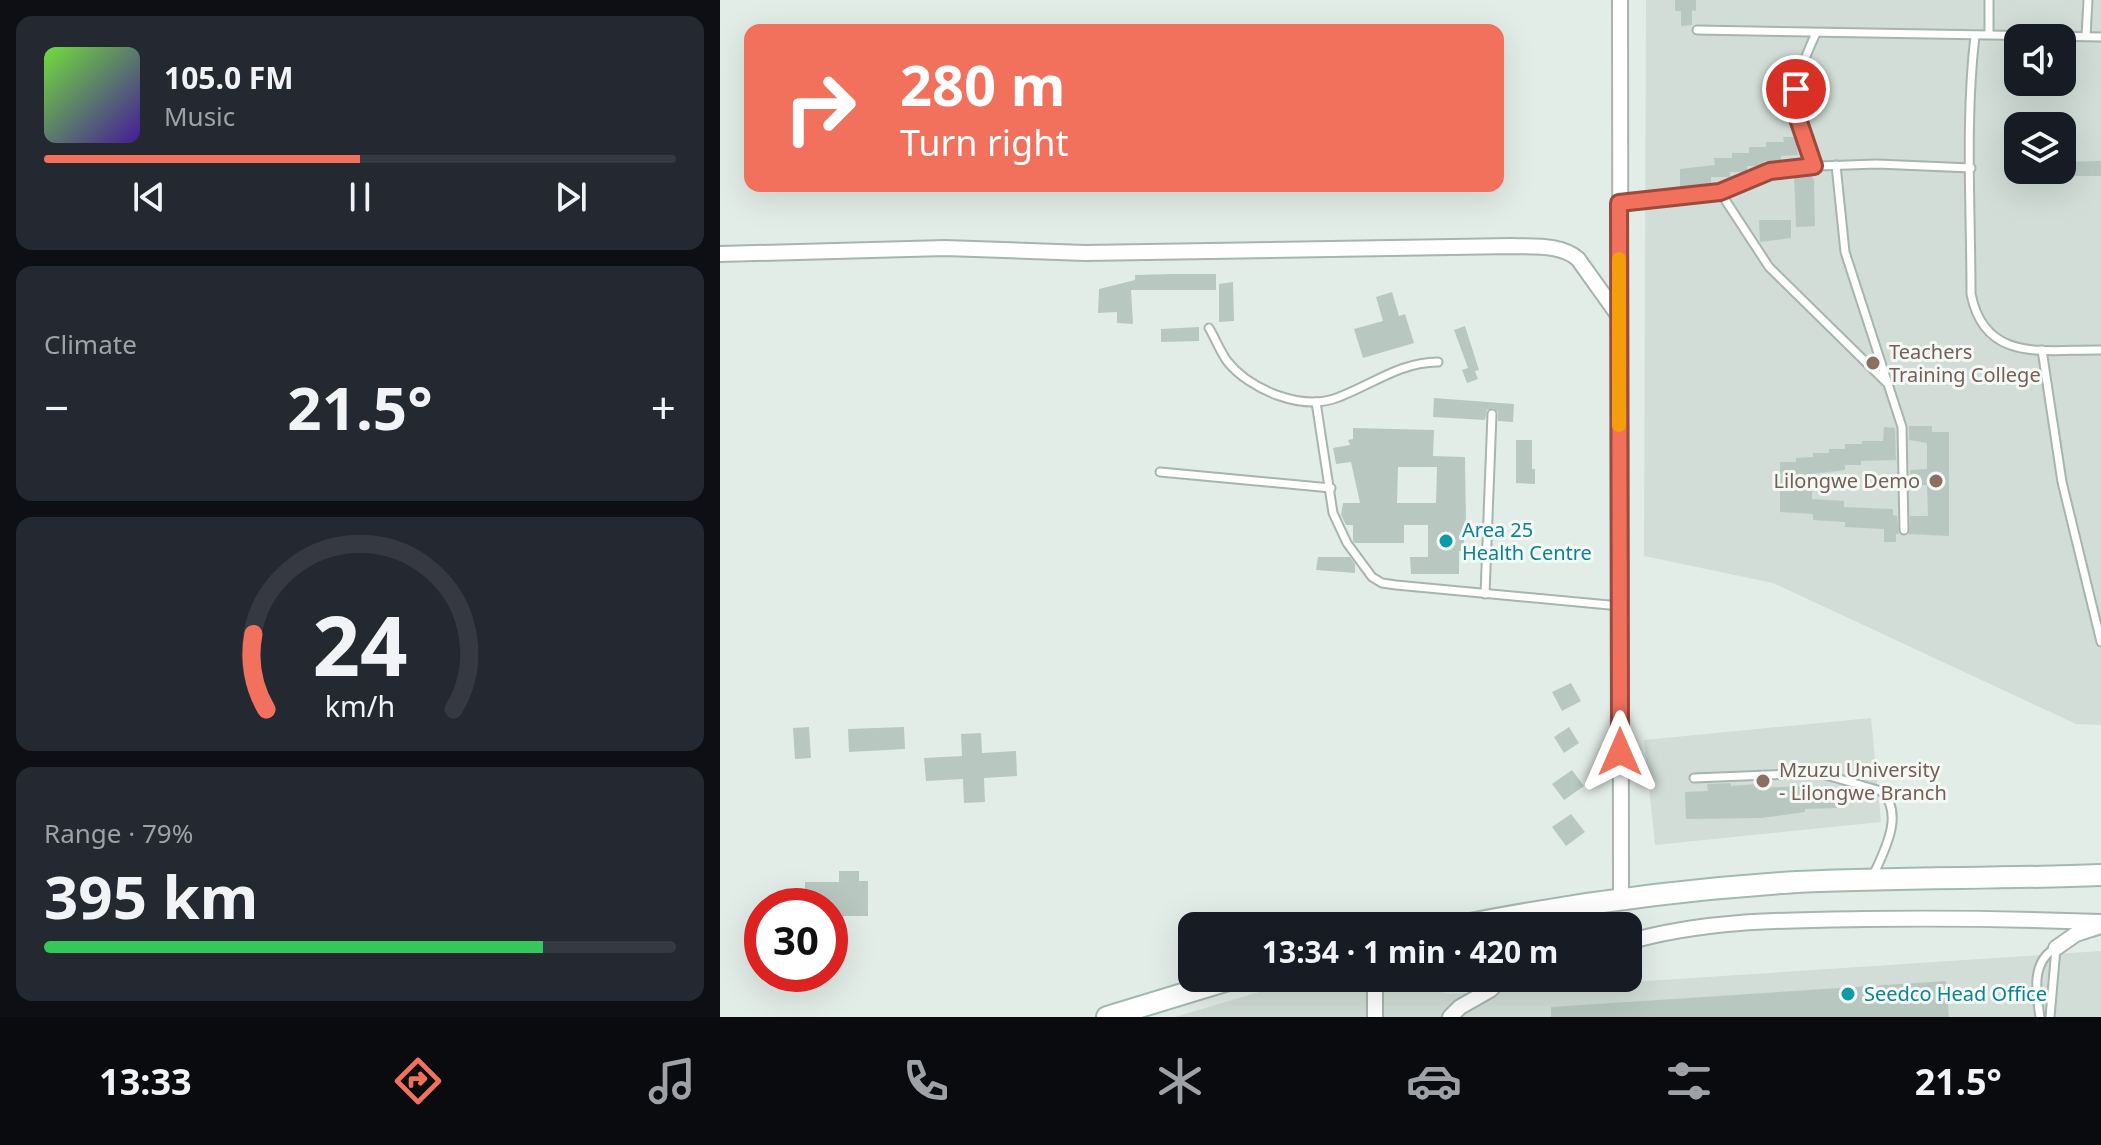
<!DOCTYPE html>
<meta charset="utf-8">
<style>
body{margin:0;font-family:"Noto Sans",sans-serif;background:#242831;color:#f1f3f6;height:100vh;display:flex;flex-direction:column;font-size:30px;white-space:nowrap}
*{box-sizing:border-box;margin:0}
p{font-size:26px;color:#9ea1a6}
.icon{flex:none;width:44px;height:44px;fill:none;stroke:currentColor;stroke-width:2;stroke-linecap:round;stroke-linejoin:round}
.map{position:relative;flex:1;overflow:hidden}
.drawer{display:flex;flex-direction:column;gap:16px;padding:16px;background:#0d0f14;width:720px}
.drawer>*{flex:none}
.banner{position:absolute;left:24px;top:24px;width:760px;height:168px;border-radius:16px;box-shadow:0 8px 32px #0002;background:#f2715d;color:#fff;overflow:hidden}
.fabs{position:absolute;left:1284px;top:24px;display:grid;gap:16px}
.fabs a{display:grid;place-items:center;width:72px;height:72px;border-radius:16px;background:#171b24;box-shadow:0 8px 32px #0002;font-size:40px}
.speed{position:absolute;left:24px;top:888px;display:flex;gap:16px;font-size:40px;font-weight:700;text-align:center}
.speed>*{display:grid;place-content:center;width:104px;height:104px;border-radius:50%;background:#171b24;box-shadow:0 8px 32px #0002;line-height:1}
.speed .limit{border:12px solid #d22;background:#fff;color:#111}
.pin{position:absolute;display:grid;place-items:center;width:68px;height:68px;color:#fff;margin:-34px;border:4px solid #fff;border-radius:50%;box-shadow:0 2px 8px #0007}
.me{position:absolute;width:88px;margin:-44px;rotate:0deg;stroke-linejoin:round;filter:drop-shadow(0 0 6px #0008)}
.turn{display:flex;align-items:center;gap:28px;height:168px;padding:0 24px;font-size:36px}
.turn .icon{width:104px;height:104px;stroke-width:2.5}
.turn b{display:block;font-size:56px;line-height:68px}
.big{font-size:60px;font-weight:700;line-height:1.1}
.drawer .tile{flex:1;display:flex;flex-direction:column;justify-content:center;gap:12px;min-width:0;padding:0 28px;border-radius:16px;background:#242831}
.drawer .dial{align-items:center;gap:0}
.dial svg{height:208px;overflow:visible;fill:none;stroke:#363941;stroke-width:7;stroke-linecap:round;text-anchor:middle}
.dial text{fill:#f1f3f6;stroke:none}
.song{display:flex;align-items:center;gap:24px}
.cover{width:96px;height:96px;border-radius:12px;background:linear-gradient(135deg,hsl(100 70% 55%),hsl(260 70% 35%))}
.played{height:8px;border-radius:4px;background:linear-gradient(90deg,#f2715d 50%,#363941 50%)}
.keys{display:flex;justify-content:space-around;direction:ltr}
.heat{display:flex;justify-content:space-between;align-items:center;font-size:44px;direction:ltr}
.charge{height:12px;border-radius:6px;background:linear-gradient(90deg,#34c759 79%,#363941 0)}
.trip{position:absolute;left:458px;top:912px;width:464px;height:80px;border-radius:16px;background:#171b24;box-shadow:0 8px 32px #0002;font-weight:700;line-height:80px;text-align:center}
.tabs{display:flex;height:128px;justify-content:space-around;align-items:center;background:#090b0e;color:#9ea1a6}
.tabs .icon{width:56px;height:56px}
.tabs .on{color:#f2715d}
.tabs b{font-size:36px;color:#f1f3f6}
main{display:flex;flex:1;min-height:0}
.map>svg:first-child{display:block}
</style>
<main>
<section class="drawer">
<div class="tile">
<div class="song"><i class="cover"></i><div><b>105.0 FM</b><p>Music</p></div></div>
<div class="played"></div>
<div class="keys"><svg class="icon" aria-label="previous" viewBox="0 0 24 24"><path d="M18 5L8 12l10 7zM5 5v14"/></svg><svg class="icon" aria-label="pause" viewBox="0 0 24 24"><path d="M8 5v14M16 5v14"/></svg><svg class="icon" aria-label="next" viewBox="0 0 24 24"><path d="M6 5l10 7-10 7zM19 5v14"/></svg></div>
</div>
<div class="tile"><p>Climate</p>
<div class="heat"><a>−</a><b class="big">21.5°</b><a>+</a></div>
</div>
<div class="tile dial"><svg viewBox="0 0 100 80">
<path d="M14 69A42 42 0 1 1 86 69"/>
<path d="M14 69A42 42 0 0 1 9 40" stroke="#f2715d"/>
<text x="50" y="56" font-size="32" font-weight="700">24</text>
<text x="50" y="72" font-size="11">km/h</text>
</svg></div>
<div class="tile"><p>Range · 79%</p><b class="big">395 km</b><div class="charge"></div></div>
</section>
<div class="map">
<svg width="1381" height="1017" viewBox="0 0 1381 1017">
<rect width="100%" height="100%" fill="#e3ede8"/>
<!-- built -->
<g fill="#d1ddd6" fill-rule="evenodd">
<path d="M926,0H1381V725L1356,724L1053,583L924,556ZM1298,38H1342V82H1298ZM1298,126H1342V170H1298Z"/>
<path d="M1151,718L1161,822L935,845L924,740Z"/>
<path d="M1381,951V1017H455L587,978H656L730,994Z"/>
</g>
<!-- building -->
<g fill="#b8c8c0" fill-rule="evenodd">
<path d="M955,0H976V11L972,10V25L961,26V11H955Z"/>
<path d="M1063,137H1076L1078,155L1061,156V161H1044V166H1027V172H1010V177H991V184L960,188V169L995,165L994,158H1012V153H1029V147H1046V142H1064Z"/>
<path d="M1381,161V176H1342V162Z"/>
<path d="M1074,175H1091L1094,180L1095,226L1076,227Z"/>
<path d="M1039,220H1071V238L1040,242Z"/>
<path d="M452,274H496V290H411L413,324L397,323V312L378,313L379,289L415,280V275Z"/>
<path d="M513,282L514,321L499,322V284Z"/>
<path d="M672,292L679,316L685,314L694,343L643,358L634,329L663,321L656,297Z"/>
<path d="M745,326L759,370L755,371L758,379L747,383L742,370L748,368L734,330Z"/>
<path d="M479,327V341L441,342V329Z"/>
<path d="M714,398L794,404L793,422L778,421V412L773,408L767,410L765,420L713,417Z"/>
<path d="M1189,426H1212V432H1229V536L1189,534L1190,516H1208L1207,485H1190V470L1207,469V443L1189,440Z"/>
<path d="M1164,427L1175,428L1176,460L1141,461V465H1125V470L1092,474V499L1124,501V507L1173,509V515L1177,516L1179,534H1176V542H1164V529L1125,527V522L1093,520V514L1060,512V462H1076V458L1093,457V453H1109V449H1125V444H1142V441H1163Z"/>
<path d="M633,428L714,430L713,456L745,457L746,525H744V551H739V574H691L690,557H708V525H684V543H635L633,541V525H626L621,515L623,503H640L631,462L616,464L613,448L630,445L628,440L633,439ZM678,467H717L716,503H677Z"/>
<path d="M796,440H812V469H815V484L796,483Z"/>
<path d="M598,557H630L635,564V573L596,570Z"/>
<path d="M851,683L861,701L842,711L832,692Z"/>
<path d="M89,727L91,758L75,759L73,728Z"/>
<path d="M184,727L185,749L129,752L128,729Z"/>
<path d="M849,727L859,743L844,753L834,737Z"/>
<path d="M261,733L262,753L296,751L297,776L264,778L265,802L244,803L243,779L206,781L204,758L242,756L241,734Z"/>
<path d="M852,770L864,786L844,800L832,784Z"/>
<path d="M1011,783V786L1039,784V788L1083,786L1084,793L1116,792L1117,808L1085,809V812L1041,818L966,819L965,792L988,791L987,784Z"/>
<path d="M851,814L865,832L846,846L832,827Z"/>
<path d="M119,871H139V881H148V916H110V906H94V902H85V882H119Z"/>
<path d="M1226,981L1229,1017H831V1007Z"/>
</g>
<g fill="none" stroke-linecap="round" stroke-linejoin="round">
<!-- lane casing -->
<g stroke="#a6b5ae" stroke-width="11">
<g id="lane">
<path d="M977,30L1381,37"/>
<path d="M1269,34V0"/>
<path d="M1255,36C1245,120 1251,209 1251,294C1265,364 1325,349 1381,350"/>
<path d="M1366,36L1368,0"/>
<path d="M1116,165L1125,252L1182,427L1184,530"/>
<path d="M1094,166C1069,104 1069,93 1096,33"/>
<path d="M1000,192L1049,267L1166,382"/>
<path d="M901,203L1000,192L1050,171L1069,167L1157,164L1251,168"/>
<path d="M489,328C495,338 500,351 507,361C530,390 583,412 619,397C653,384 681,362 718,362"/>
<path d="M1322,350L1342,482L1381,642"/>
<path d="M596,402L613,513L627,543L652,577L662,583L676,585L900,606"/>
<path d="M440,472L611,488"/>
<path d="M765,594L772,414"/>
<path d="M974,778L1099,773L1161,791C1186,814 1163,853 1152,878"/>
<path d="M1320,1017C1316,992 1311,961 1336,948"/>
<path d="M1330,1017L1336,948"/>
</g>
</g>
<!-- street casing -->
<g stroke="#a6b5ae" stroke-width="18">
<g id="street">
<path d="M900,0L901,899"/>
<path d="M0,254L225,248L365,253L792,246C814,247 841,244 858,259L898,315"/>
<path d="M908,942C984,920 1065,920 1144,919C1223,918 1302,919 1381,922"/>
<path d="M1336,948L1356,934L1381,926"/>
<path d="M655,1017V978"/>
<path d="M730,1017L740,1007L770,990L782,978"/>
</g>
</g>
<!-- secondary casing -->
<g stroke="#a2b9ae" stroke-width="24">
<g id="secondary">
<path d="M740,926C851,904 964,889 1077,882C1178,877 1280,879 1381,875"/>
<path d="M387,1017L515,978"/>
</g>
</g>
<!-- lane -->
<use href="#lane" stroke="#fff" stroke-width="7"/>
<!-- street -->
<use href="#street" stroke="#fff" stroke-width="14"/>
<!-- secondary -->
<use href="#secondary" stroke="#fff" stroke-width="20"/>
</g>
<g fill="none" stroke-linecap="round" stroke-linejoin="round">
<!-- route casing -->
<g stroke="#9d493c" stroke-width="20">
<path id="route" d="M900,752L899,203L1000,192L1050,171L1094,166L1074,107L1076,89"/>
</g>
<!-- route -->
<use href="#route" stroke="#f2715d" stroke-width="14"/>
<!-- slow -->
<path stroke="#f59e0b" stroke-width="14" d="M899,259V425"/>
</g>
<!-- markers -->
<g fill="#8d6e63" stroke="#f4f9f6" stroke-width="3">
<circle cx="1153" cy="363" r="8"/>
<circle cx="1216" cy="481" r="8"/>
<circle cx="1043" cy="781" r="8"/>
</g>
<g fill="#0f9aa8" stroke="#f4f9f6" stroke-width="3">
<circle cx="726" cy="541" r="8"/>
<circle cx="1128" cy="994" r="8"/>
</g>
<g text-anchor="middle" stroke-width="6" stroke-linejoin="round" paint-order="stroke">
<!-- education labels -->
<g font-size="20" fill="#785e54" stroke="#f4f9f6" text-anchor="start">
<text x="1169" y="359">Teachers<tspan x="1169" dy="23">Training College</tspan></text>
<text x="1200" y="488" text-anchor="end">Lilongwe Demo</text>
<text x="1059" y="777">Mzuzu University<tspan x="1059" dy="23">- Lilongwe Branch</tspan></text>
</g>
<!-- culture labels -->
<g font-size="20" fill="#0d838f" stroke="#f4f9f6" text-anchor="start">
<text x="742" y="537">Area 25<tspan x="742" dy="23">Health Centre</tspan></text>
<text x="1144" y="1001">Seedco Head Office</text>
</g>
</g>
</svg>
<div class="fabs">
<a><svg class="icon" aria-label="sound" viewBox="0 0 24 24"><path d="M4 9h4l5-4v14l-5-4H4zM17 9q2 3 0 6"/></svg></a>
<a><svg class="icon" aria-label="layers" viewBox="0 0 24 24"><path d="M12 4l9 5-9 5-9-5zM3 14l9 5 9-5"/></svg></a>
</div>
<div class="speed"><div class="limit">30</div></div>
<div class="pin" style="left:1076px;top:89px;background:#d93025"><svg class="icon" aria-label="arrive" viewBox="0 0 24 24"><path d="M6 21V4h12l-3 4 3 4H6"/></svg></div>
<svg class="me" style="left:900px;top:752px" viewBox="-20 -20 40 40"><path d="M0-17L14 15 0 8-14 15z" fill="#f2715d" stroke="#fff" stroke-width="4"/></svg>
<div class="trip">13:34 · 1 min · 420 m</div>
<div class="banner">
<div class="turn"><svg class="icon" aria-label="right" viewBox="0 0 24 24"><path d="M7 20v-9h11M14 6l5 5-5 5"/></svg><div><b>280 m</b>Turn right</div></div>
</div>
</div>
</main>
<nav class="tabs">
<b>13:33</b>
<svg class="icon on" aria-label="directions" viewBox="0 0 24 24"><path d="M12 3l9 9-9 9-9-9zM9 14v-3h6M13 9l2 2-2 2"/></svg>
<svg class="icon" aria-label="music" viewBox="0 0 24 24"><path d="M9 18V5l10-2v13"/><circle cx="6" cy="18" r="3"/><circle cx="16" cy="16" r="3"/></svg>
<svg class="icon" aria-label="phone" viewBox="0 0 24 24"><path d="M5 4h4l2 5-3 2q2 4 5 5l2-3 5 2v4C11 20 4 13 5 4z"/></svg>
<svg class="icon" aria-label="climate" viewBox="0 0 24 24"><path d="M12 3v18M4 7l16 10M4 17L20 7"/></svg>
<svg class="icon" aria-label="car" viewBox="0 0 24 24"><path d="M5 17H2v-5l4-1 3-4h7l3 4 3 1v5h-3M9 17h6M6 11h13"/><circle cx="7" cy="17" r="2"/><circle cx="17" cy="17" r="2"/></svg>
<svg class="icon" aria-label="filters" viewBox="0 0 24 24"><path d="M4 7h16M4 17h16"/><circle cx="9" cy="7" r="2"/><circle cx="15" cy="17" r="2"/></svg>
<b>21.5°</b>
</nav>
